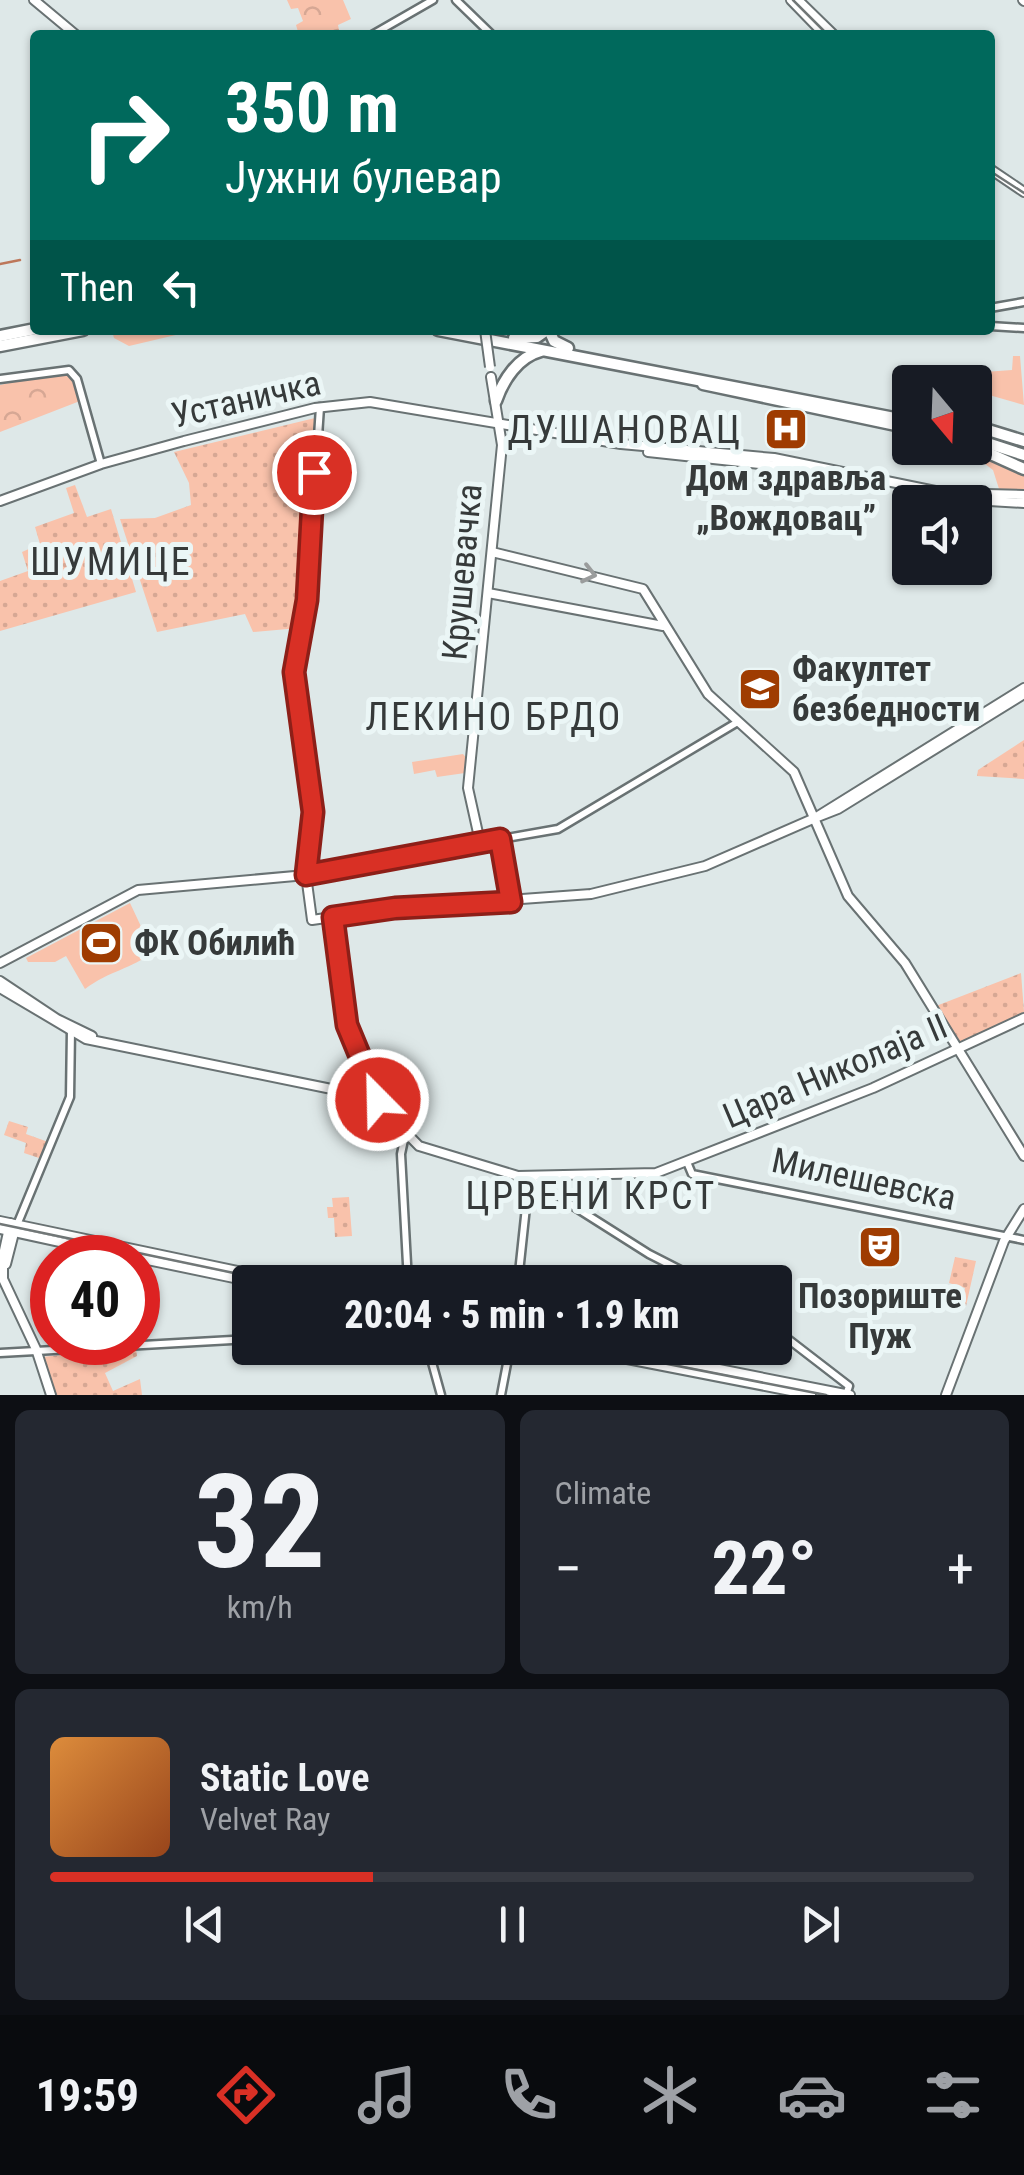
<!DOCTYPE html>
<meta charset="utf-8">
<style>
body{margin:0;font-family:"Roboto Condensed",sans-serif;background:#242831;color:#f1f3f6;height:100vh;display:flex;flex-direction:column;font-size:38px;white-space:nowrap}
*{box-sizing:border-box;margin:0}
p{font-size:32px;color:#9ea1a6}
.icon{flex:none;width:55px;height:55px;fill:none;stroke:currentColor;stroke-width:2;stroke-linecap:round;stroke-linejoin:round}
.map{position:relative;height:1395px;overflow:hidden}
.sheet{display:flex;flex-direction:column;gap:15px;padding:15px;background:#0d0f14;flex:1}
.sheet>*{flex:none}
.hud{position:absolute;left:30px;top:30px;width:965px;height:305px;border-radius:10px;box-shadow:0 2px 8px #0004;background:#00695c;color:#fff;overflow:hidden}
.needle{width:65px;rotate:161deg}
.fabs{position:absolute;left:892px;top:365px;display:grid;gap:20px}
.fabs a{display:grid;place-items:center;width:100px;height:100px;border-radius:10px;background:#171b24;box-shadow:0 2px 8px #0004;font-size:50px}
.speed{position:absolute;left:30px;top:1235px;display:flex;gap:20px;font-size:50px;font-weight:700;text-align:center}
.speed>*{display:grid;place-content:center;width:130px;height:130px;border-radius:50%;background:#171b24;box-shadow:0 2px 8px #0004;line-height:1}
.speed .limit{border:15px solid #d22;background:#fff;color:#111}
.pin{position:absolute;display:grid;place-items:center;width:85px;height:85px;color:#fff;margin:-42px;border:5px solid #fff;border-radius:50%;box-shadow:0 2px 10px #0007}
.me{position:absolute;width:110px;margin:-55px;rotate:337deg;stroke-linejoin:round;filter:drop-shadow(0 0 8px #0008)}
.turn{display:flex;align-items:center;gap:35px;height:210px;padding:0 30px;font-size:45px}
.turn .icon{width:130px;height:130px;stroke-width:2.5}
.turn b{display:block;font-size:70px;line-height:85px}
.then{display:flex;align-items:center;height:95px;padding:0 30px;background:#0003;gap:20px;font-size:38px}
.big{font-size:75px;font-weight:800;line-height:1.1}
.sheet .widget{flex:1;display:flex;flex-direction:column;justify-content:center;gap:15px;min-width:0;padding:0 35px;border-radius:15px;background:#242831}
.sheet .dial{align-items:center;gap:0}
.dial b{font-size:130px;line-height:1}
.song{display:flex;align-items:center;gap:30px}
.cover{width:120px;height:120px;border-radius:15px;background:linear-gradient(135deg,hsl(30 70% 55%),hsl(20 70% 35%))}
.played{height:10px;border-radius:5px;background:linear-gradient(90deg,#d93025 35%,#363941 35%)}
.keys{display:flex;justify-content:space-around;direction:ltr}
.heat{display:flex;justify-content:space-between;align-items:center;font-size:55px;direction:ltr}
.sheet .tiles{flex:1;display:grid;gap:15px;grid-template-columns:1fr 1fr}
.widget:last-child{grid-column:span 2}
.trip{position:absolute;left:232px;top:1265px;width:560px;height:100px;border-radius:10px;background:#171b24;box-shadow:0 2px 8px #0004;font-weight:800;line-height:100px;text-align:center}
.menu{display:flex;height:160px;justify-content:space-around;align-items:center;background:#090b0e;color:#9ea1a6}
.menu .icon{width:70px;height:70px}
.menu .on{color:#d93025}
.menu b{font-size:45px;color:#f1f3f6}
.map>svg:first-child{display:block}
</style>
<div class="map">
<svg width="1024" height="1395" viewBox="0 0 1024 1395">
<defs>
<pattern id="forest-crowns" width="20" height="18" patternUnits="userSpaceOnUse" patternTransform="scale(2.5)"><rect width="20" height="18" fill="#f9c2ab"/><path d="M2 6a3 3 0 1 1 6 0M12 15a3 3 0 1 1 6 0" fill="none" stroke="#d6a794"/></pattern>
<pattern id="park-dots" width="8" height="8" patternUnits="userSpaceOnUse" patternTransform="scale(2.5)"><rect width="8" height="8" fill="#f9c2ab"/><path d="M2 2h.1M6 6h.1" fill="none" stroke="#d6a794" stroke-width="1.8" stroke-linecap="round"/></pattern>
</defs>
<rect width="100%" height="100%" fill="#dee8e8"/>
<!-- green -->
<g fill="#f9c2ab">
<path d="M179,330L180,334L129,346L114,338L112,331Z"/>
<path d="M1013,356H1020L1024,405L975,391V382H923L915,377L1012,370Z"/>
<path d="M971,448L1024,475V492H1000L993,470L968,451Z"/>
<path d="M463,754L468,760L465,773L437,777L435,770L414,774L412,762Z"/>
<path d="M130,903L153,952C131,969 109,971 85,989L66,956L55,962H28L26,958Z"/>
</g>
<!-- forest -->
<g fill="url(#forest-crowns)">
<path d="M287,0H343L351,19L338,25L340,35H299L296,25L303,21L298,8L291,9Z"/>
<path d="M61,372L72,375L80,401L0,432V385Z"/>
</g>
<!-- park -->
<g fill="url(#park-dots)">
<path d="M315,418L299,628L253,632L245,614L157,632L120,519L155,518L191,505L189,483L174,452Z"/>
<path d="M75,485L87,517L111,509L136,592L0,631V581L28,571L22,552L40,544L35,527L74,513L66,488Z"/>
<path d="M1024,740V779L977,776L978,770Z"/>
<path d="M1021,973L1024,1012L959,1044L936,1006Z"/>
<path d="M9,1121L28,1127L26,1134L51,1143L45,1160L24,1153L26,1143L4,1135Z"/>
<path d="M349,1197L352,1236L335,1237L334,1218H328L327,1207H333L332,1198Z"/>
<path d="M955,1257L976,1261L966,1306L961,1305L965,1288L949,1283Z"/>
<path d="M136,1348L137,1356L105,1373L113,1391L140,1379L142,1395H54L41,1357Z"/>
</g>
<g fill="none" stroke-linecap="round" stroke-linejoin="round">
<!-- stream -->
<path stroke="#bd775a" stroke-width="2.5" d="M0,264L20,260"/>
<!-- tertiary casing -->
<g stroke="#697273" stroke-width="11">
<g id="tertiary">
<path d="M456,0L492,35"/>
<path d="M372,35L433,0"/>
<path d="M990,308L1024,302"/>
<path d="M990,326L1024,328"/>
<path d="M0,379L69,370L77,379L101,464"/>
<path d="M501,839L558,829L736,723"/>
<path d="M306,875L313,813L294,675L307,600L320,407"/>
<path d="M333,917L346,1022L377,1103"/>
<path d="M405,1135L401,1154L408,1282"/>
<path d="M687,1162L692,1174L1024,1240"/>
<path d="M529,1178L649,1254L704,1282"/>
<path d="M17,1225L70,1097L71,1030"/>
<path d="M518,1282L529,1179"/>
<path d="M775,1329L849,1386L846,1395"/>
<path d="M428,1348L441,1395"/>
<path d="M0,1353L250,1339"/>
<path d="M501,1395L510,1348"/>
</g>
</g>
<!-- secondary casing -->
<g stroke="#697273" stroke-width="12">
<g id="secondary">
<path d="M34,0L76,35"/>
<path d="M791,0L825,35"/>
<path d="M798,0L834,35"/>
<path d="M1023,0L1024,1"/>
<path d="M990,169L1024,192"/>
<path d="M648,452L798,468"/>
<path d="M0,501L101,464L184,441L315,408L370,402L621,444L774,458L945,493L1024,495"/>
<path d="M989,501L1024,503"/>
<path d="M492,552L643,589L708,694L794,772L848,896L905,963L1024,1156"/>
<path d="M488,593L663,626"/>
<path d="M815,818L838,809L1024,694"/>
<path d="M480,842L468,788L502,445L491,377"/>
<path d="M306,875L312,920L395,908L591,894L705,866L815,818L1024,688"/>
<path d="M0,963L138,890L306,875L501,839L511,901"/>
<path d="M0,981L57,1019L92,1036"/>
<path d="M0,988L86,1039L361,1095L377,1103L419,1146L518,1176L656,1173L873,1088L1024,1018"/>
<path d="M0,1221L290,1282"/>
<path d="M10,1223L3,1255V1279L36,1349L51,1395"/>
<path d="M0,1229L133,1258"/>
<path d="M138,1258L253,1282"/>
<path d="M6,1264L15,1229"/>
<path d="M571,1348L811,1395"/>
<path d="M613,1348L850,1395"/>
<path d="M946,1395L1004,1241L1024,1209"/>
</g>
</g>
<!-- trunk casing -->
<g stroke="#697273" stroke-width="15">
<g id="trunk">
<path d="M438,330L910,421"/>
<path d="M549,330L554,341L568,348"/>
<path d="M0,336L35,329"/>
<path d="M514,338L537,337L547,330"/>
<path d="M0,346L83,330"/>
<path d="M703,384L910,428"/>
<path d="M496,401C503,380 518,357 541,351"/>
<path d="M975,426L1024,441"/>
<path d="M975,439L1024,455"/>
<path d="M975,447L1024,469"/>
</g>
</g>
<!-- tertiary -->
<use href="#tertiary" stroke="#fff" stroke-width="6"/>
<!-- secondary -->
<use href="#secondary" stroke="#fff" stroke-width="8"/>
<!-- trunk -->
<use href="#trunk" stroke="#fff" stroke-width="10"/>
<!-- tram -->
<g stroke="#717777" stroke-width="2.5">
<path d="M793,0L828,35"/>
<path d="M990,171L1024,193"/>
<path d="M0,1224L277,1282"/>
<path d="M586,1348L826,1395"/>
</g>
<!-- secondary-bridge casing -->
<g stroke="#697273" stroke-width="12" stroke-linecap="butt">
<path id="secondary-bridge" d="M485,330L490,367"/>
</g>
<!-- secondary-bridge -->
<use href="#secondary-bridge" stroke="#fff" stroke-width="8"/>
</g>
<!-- one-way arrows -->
<defs><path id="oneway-chevron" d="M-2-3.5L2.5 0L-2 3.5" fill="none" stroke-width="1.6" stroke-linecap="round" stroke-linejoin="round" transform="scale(2.5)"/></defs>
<use stroke="#9a9c9c" href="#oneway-chevron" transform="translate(589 574) rotate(13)"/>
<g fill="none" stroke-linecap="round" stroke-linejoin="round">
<!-- route casing -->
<g stroke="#8d1f18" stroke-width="25">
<path id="route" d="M314,472L307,600L294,672L313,812L306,875L500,839L511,902L395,908L333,917L347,1025L378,1100"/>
</g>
<!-- route -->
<use href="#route" stroke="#d93025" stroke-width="18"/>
</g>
<!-- icons -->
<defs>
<g id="hospital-square" transform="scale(2.25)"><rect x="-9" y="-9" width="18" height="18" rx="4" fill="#9f3c01" stroke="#ebf6f6"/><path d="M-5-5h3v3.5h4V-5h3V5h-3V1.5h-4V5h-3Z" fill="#fff"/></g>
<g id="university-square" transform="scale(2.25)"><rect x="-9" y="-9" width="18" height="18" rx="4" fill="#9f3c01" stroke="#ebf6f6"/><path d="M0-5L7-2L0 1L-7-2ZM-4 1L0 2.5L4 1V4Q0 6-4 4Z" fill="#fff"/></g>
<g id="stadium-square" transform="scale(2.25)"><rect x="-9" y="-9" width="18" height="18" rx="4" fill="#9f3c01" stroke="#ebf6f6"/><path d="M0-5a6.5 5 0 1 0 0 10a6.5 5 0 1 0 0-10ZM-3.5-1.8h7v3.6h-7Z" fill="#fff"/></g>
<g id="theatre-square" transform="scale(2.25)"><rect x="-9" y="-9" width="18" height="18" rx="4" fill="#9f3c01" stroke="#ebf6f6"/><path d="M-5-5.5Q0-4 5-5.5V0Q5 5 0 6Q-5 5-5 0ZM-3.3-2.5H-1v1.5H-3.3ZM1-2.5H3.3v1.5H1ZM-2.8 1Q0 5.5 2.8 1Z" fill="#fff"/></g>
</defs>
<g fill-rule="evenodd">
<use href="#hospital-square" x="786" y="429"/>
<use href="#university-square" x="760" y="689"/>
<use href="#stadium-square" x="101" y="943"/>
<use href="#theatre-square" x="880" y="1247"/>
</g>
<g text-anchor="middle" stroke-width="10" stroke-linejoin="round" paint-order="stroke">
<!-- street labels -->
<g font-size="35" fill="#363a3a" stroke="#ebf6f6">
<text transform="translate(246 399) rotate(-13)" y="12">Устаничка</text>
<text transform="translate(462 572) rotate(-85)" y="12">Крушевачка</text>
<text transform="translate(835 1071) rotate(-23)" y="12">Цара Николаја II</text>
<text transform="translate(864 1179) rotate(12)" y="12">Милешевска</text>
</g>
<!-- poi labels -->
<g font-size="35" font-weight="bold" fill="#363a3a" stroke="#ebf6f6">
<text x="786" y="490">Дом здравља<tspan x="786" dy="40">„Вождовац”</tspan></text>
<text x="792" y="681" text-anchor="start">Факултет<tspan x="792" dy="40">безбедности</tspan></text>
<text x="134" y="955" text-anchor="start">ФК Обилић</text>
<text x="880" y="1308">Позориште<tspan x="880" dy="40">Пуж</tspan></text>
</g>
<!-- neighbourhood labels -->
<g font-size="38" letter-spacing="2.5" fill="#363a3a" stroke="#ebf6f6">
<text x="625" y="443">ДУШАНОВАЦ</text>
<text x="111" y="575">ШУМИЦЕ</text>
<text x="494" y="730">ЛЕКИНО БРДО</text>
<text x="591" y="1209">ЦРВЕНИ КРСТ</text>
</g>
</g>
</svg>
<div class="fabs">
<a><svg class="needle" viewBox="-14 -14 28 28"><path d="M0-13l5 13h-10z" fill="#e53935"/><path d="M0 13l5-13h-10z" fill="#9ea1a6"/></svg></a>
<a><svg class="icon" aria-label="sound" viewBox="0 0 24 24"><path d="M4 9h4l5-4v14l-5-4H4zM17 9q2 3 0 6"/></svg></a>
</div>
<div class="speed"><div class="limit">40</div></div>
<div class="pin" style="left:314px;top:472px;background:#d93025"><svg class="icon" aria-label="arrive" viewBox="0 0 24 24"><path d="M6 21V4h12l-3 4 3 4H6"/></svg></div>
<svg class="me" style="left:378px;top:1100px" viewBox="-20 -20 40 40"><circle r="17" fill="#d93025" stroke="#fff" stroke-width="3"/><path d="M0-11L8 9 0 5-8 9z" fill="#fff"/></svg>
<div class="trip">20:04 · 5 min · 1.9 km</div>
<div class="hud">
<div class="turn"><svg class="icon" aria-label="right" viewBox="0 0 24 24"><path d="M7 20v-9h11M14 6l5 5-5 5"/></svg><div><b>350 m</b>Јужни булевар</div></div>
<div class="then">Then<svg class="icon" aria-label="left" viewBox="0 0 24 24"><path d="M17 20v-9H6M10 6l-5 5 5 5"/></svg></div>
</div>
</div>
<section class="sheet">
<div class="tiles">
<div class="widget dial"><b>32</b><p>km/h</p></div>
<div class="widget"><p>Climate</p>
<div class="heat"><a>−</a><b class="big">22°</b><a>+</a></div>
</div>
<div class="widget">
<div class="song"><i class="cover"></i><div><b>Static Love</b><p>Velvet Ray</p></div></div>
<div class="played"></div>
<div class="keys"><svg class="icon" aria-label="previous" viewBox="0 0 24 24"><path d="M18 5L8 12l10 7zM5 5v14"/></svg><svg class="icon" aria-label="pause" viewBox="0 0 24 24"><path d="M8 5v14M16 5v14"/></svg><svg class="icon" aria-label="next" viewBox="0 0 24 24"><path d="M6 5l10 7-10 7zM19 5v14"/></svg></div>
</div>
</div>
</section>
<nav class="menu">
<b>19:59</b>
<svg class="icon on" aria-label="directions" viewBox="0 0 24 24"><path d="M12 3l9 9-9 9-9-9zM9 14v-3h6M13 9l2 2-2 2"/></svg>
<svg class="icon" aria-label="music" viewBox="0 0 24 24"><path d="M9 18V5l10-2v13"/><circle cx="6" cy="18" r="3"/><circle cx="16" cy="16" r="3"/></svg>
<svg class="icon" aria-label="phone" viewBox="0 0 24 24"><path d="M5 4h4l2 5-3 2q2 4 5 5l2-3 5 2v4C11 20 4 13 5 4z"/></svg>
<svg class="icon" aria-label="climate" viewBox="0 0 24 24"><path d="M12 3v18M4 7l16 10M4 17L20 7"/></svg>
<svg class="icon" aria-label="car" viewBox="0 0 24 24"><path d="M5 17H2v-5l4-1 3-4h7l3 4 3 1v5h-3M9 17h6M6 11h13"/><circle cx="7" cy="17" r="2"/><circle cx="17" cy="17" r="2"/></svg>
<svg class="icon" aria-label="filters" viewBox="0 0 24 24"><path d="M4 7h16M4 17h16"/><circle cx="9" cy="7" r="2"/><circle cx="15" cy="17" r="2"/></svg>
</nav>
